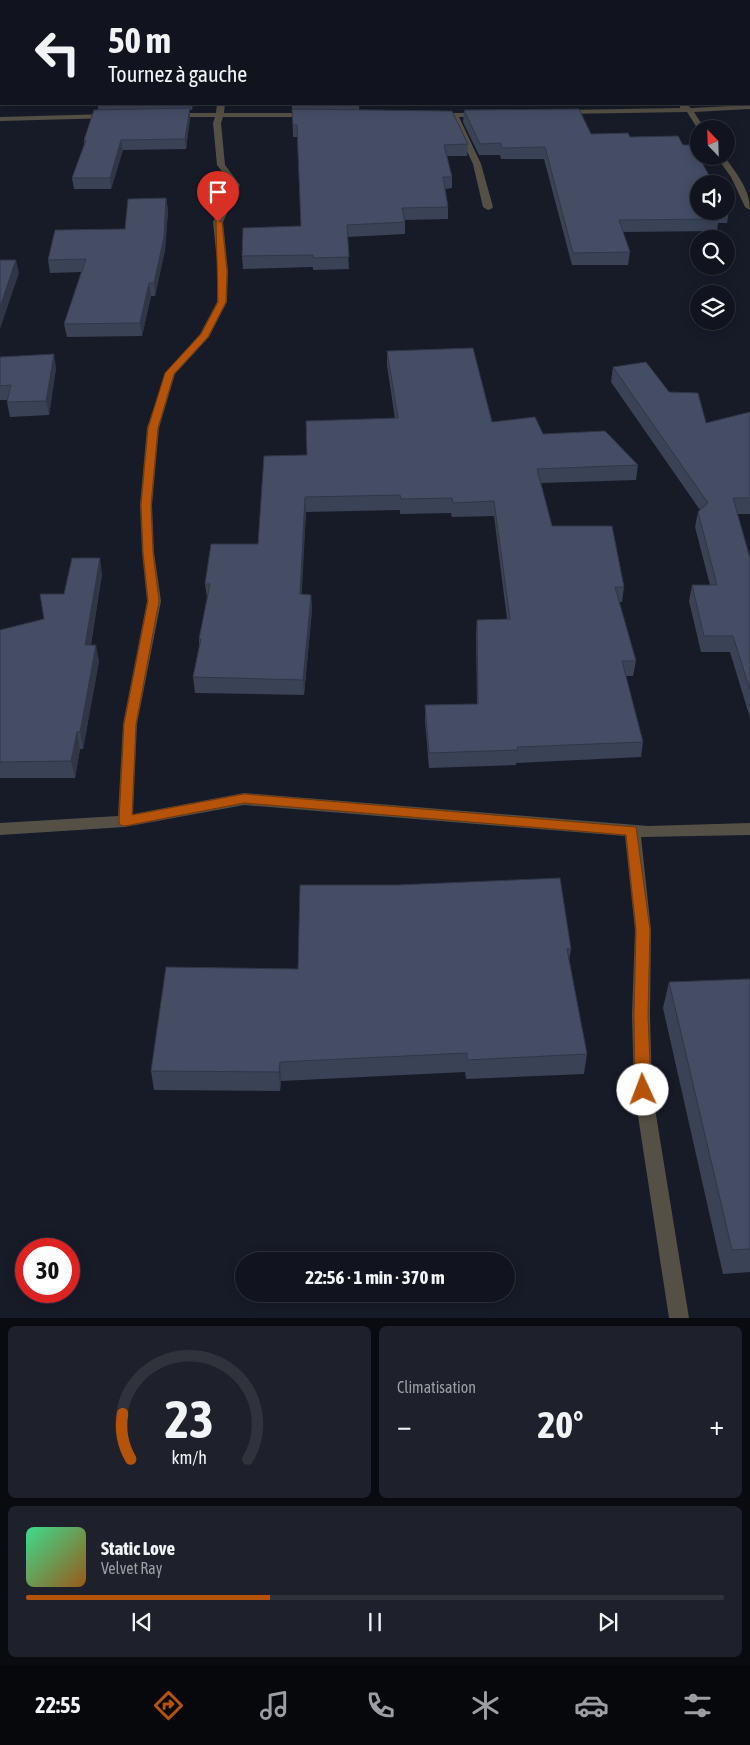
<!DOCTYPE html>
<html lang="fr">
<meta charset="utf-8">
<style>
body{margin:0;font-family:"Asap Condensed",sans-serif;background:#1e212b;color:#f1f3f6;height:100vh;display:flex;flex-direction:column;font-size:19px;white-space:nowrap}
*{box-sizing:border-box;margin:0}
p{font-size:16px;color:#9c9ea4}
.icon{flex:none;width:28px;height:28px;fill:none;stroke:currentColor;stroke-width:2;stroke-linecap:round;stroke-linejoin:round}
.map{position:relative;height:1318px;overflow:hidden}
.details{display:flex;flex-direction:column;gap:8px;padding:8px;background:#090b10;flex:1}
.details>*{flex:none}
.guide{position:absolute;left:0px;top:0px;width:750px;height:105px;box-shadow:0 2px 12px #0003,0 0 0 1px #30333c;background:#11141e;color:#f1f3f6;overflow:hidden}
.needle{width:32px;rotate:337deg}
.fabs{position:absolute;left:690px;top:120px;display:grid;gap:10px}
.fabs a{display:grid;place-items:center;width:45px;height:45px;border-radius:50%;background:#11141e;box-shadow:0 2px 12px #0003,0 0 0 1px #30333c;font-size:25px}
.speed{position:absolute;left:15px;top:1238px;display:flex;gap:10px;font-size:25px;font-weight:700;text-align:center}
.speed>*{display:grid;place-content:center;width:65px;height:65px;border-radius:50%;background:#11141e;box-shadow:0 2px 12px #0003,0 0 0 1px #30333c;line-height:1}
.speed .limit{border:8px solid #d22;background:#fff;color:#111}
.pin{position:absolute;display:grid;place-items:center;width:42px;height:42px;color:#fff;margin:-51px -21px;border-radius:50% 50% 50% 0;rotate:-45deg;box-shadow:0 0 5px #0007}
.pin .icon{rotate:45deg}
.me{position:absolute;width:55px;margin:-28px;rotate:358deg;stroke-linejoin:round;filter:drop-shadow(0 0 4px #0008)}
.turn{display:flex;align-items:center;gap:18px;height:105px;padding:0 25px;font-size:22px}
.turn .icon{width:65px;height:65px;stroke-width:2.5}
.turn b{display:block;font-size:35px;line-height:42px}
.big{font-size:38px;font-weight:700;line-height:1.1}
.details .card{flex:1;display:flex;flex-direction:column;justify-content:center;gap:8px;min-width:0;padding:0 18px;border-radius:8px;background:#1e212b}
.details .dial{align-items:center;gap:0}
.dial svg{height:130px;overflow:visible;fill:none;stroke:#30333c;stroke-width:7;stroke-linecap:round;text-anchor:middle}
.dial text{fill:#f1f3f6;stroke:none}
.song{display:flex;align-items:center;gap:15px}
.cover{width:60px;height:60px;border-radius:8px;background:linear-gradient(135deg,hsl(150 70% 55%),hsl(30 70% 35%))}
.played{height:5px;border-radius:2px;background:linear-gradient(90deg,#b45309 35%,#30333c 35%)}
.keys{display:flex;justify-content:space-around;direction:ltr}
.heat{display:flex;justify-content:space-between;align-items:center;font-size:28px;direction:ltr}
.details .tiles{flex:1;display:grid;gap:8px;grid-template-columns:1fr 1fr}
.card:last-child{grid-column:span 2}
.trip{position:absolute;left:235px;top:1252px;width:280px;height:50px;border-radius:25px;background:#11141e;box-shadow:0 2px 12px #0003,0 0 0 1px #30333c;font-weight:700;line-height:50px;text-align:center}
.tab-bar{display:flex;height:80px;justify-content:space-around;align-items:center;background:#07080c;color:#9c9ea4}
.tab-bar .icon{width:35px;height:35px}
.tab-bar .on{color:#b45309}
.tab-bar b{font-size:22px;color:#f1f3f6}
.map>svg:first-child{display:block}
</style>
<div class="map">
<svg width="750" height="1318" viewBox="0 0 750 1318">
<rect width="100%" height="100%" fill="#171b28"/>
<g fill="none" stroke-linecap="round" stroke-linejoin="round">
<!-- minor -->
<g fill="#545045" fill-rule="evenodd">
<rect x="652" y="0" width="7" height="1"/>
<path d="M217,104H225L224,113H310L314,115L310,117H223L221,123L225,165L240,185L223,222L228,271L227,302L209,337L175,374L159,428L152,505L154,552L161,601L137,724L133,814L244,793L648,826L750,823V835L641,837L651,930L650,1015L652,1090L689,1318H669L634,1090L632,1015L635,930L625,836L244,805L125,827L0,835V823L118,816L123,724L147,601L142,552L140,505L147,428L165,373L200,334L217,302L218,271L213,222L232,185L217,165L213,123L215,117H172L168,115L172,113H216Z"/>
<path d="M680,104H686L691,108L750,105V109L694,112L705,129H699V131L687,112L562,114L558,112L562,110L680,108Z"/>
<path d="M434,113H480L484,115L480,117H459L481,164L493,207L491,209L488,210L483,207L473,164L451,117H437L433,115Z"/>
<path d="M110,114H113V118L0,121V117Z"/>
<path d="M716,156H724C736,173 750,189 750,210L745,207L731,177Z"/>
</g>
</g>
<!-- wall -->
<g fill="#3a4256">
<path d="M0,0H208V1H1V67H0Z"/>
<path d="M715,0H750V65H749V1H716Z"/>
<path d="M98,104H193L192,110H190V118L186,149L123,150L111,189H74L72,178L84,145V140L98,110Z"/>
<path d="M292,104H359V110L468,144L467,156H447L452,177V188L445,189L448,207V219L405,220V234L347,237L349,269L313,270V267L243,269L242,256L301,226L297,137H293Z"/>
<path d="M464,110L591,134L630,137L683,145L729,211L727,223H718L717,231L623,232L630,252L628,265H572L544,159H501L500,155H479L463,122Z"/>
<path d="M166,198L168,211L165,250L155,296H151L142,336L67,337L64,324L81,272L50,273L48,260L125,229Z"/>
<path d="M387,351L492,422L543,434L638,465L636,480L541,483L552,526L624,587L622,602H619L636,661L633,676H626L643,742L641,757L516,763V765L429,768L425,721V705L477,704L476,635L477,620L507,619L494,516L452,517L451,513L400,514V510L306,512L301,594L311,595L312,610L304,695L195,693L193,677L199,646V639L207,598L205,584L258,544L307,455L395,419L387,365Z"/>
<path d="M0,357L56,368L49,415L10,417L7,402V400H0Z"/>
<path d="M613,367L669,392L706,423L750,412V514H737L750,558V718L730,652H701L689,601L692,585H710L695,527L698,512L700,510L611,382Z"/>
<path d="M102,574L91,645L99,661L83,749H80L75,778H0V630L44,619L64,594Z"/>
<path d="M571,949L569,960L587,1054L584,1074L466,1079L465,1072L281,1081L280,1091L154,1090L151,1071L298,969Z"/>
<path d="M750,979V1272L723,1274L663,1008L669,982Z"/>
</g>
<!-- shaded-wall -->
<g fill="#303646">
<path d="M190,108V118L186,149L185,139Z"/>
<path d="M121,140L123,150L111,189L110,178Z"/>
<path d="M166,198L168,211L165,250L155,296L154,283Z"/>
<path d="M16,260L19,273L0,329V307Z"/>
<path d="M149,283L151,296L142,336L140,323Z"/>
<path d="M54,354L56,368L49,415L46,401Z"/>
<path d="M305,497L306,512L301,609L300,594Z"/>
<path d="M100,558L102,574L88,661L85,645Z"/>
<path d="M311,595L312,610L304,695L303,680Z"/>
<path d="M96,645L99,661L83,749L80,732Z"/>
<path d="M77,732L80,749L75,778L71,761Z"/>
<path d="M280,1062L281,1081L280,1091L279,1072Z"/>
</g>
<!-- building -->
<g fill="#444d64" stroke="#303646">
<path d="M0,0H206V1H1V57H0Z"/>
<rect x="312" y="0" width="97" height="1"/>
<path d="M588,0H624L625,1H589Z"/>
<path d="M721,0H750V57H749V1H722Z"/>
<path d="M190,108L185,139L121,140L110,178H72L86,140H84L94,110Z"/>
<path d="M292,109L452,111L468,144L444,145L452,177H443L448,207L402,208L405,222L347,225L349,257L313,258V255L242,256L243,228L301,226L297,125H293Z"/>
<path d="M579,109L591,134L628,133L630,137L678,136L683,145H692L714,184H699V211H716L719,219L619,220L630,252L573,253L545,147L502,148L501,143L480,144L464,110Z"/>
<path d="M166,198L164,237L154,283H149L140,323L64,324L86,259L48,260L55,230L125,229L128,199Z"/>
<path d="M0,260H16L0,307Z"/>
<path d="M473,348L492,422L535,417L543,434L605,431L638,465L537,469L552,526H612L624,587H615L636,661H622L643,742L517,747L518,750L429,753L425,705L478,704L477,620L510,619L494,501L453,503L452,498L401,499L400,495L305,497L300,594L311,595L303,680L193,677L201,639H199L210,584H205L211,544H258L264,456L307,455L306,421L398,418L387,351Z"/>
<path d="M54,354L46,401L7,402L11,385L0,386V357Z"/>
<path d="M646,362L669,392L698,393L706,423L750,412V498H733L750,558V690L733,636H704L692,585H717L698,512L708,503L613,367Z"/>
<path d="M72,558H100L85,645H96L80,732H77L71,761L0,762V630L44,619L40,594H64Z"/>
<path d="M560,878L571,949H567L587,1054L467,1060V1053L280,1062L279,1072L151,1071L166,967L298,969L300,885H397Z"/>
<path d="M750,979V1249L732,1250L669,982Z"/>
</g>
<!-- route -->
<path fill="#b45309" stroke="#753606" d="M216,220L222,222L227,271L226,302L208,337L174,374L158,428L151,505L153,552L159,601L136,724L132,815L244,794L636,827L650,930L648,1015L651,1090L648,1094L643,1096L638,1094L635,1090L634,1015L636,930L626,835L244,803L125,826L120,825L119,821L124,724L148,601L143,552L141,505L148,428L165,373L201,334L218,302Z"/>
</svg>
<div class="fabs">
<a><svg class="needle" viewBox="-14 -14 28 28"><path d="M0-13l5 13h-10z" fill="#e53935"/><path d="M0 13l5-13h-10z" fill="#9c9ea4"/></svg></a>
<a><svg class="icon" aria-label="sound" viewBox="0 0 24 24"><path d="M4 9h4l5-4v14l-5-4H4zM17 9q2 3 0 6"/></svg></a>
<a><svg class="icon" aria-label="search" viewBox="0 0 24 24"><circle cx="10" cy="10" r="6"/><path d="M15 15l6 6"/></svg></a>
<a><svg class="icon" aria-label="layers" viewBox="0 0 24 24"><path d="M12 4l9 5-9 5-9-5zM3 14l9 5 9-5"/></svg></a>
</div>
<div class="speed"><div class="limit">30</div></div>
<div class="pin" style="left:218px;top:222px;background:#d93025"><svg class="icon" aria-label="arrive" viewBox="0 0 24 24"><path d="M6 21V4h12l-3 4 3 4H6"/></svg></div>
<svg class="me" style="left:643px;top:1090px" viewBox="-20 -20 40 40"><circle r="19" fill="#fff"/><path d="M0-13L10 11 0 6-10 11z" fill="#b45309"/></svg>
<div class="trip">22:56 · 1 min · 370 m</div>
<div class="guide">
<div class="turn"><svg class="icon" aria-label="left" viewBox="0 0 24 24"><path d="M17 20v-9H6M10 6l-5 5 5 5"/></svg><div><b>50 m</b>Tournez à gauche</div></div>
</div>
</div>
<section class="details">
<div class="tiles">
<div class="card dial"><svg viewBox="0 0 100 80">
<path d="M14 69A42 42 0 1 1 86 69"/>
<path d="M14 69A42 42 0 0 1 9 41" stroke="#b45309"/>
<text x="50" y="56" font-size="32" font-weight="700">23</text>
<text x="50" y="72" font-size="11">km/h</text>
</svg></div>
<div class="card"><p>Climatisation</p>
<div class="heat"><a>−</a><b class="big">20°</b><a>+</a></div>
</div>
<div class="card">
<div class="song"><i class="cover"></i><div><b>Static Love</b><p>Velvet Ray</p></div></div>
<div class="played"></div>
<div class="keys"><svg class="icon" aria-label="previous" viewBox="0 0 24 24"><path d="M18 5L8 12l10 7zM5 5v14"/></svg><svg class="icon" aria-label="pause" viewBox="0 0 24 24"><path d="M8 5v14M16 5v14"/></svg><svg class="icon" aria-label="next" viewBox="0 0 24 24"><path d="M6 5l10 7-10 7zM19 5v14"/></svg></div>
</div>
</div>
</section>
<nav class="tab-bar">
<b>22:55</b>
<svg class="icon on" aria-label="directions" viewBox="0 0 24 24"><path d="M12 3l9 9-9 9-9-9zM9 14v-3h6M13 9l2 2-2 2"/></svg>
<svg class="icon" aria-label="music" viewBox="0 0 24 24"><path d="M9 18V5l10-2v13"/><circle cx="6" cy="18" r="3"/><circle cx="16" cy="16" r="3"/></svg>
<svg class="icon" aria-label="phone" viewBox="0 0 24 24"><path d="M5 4h4l2 5-3 2q2 4 5 5l2-3 5 2v4C11 20 4 13 5 4z"/></svg>
<svg class="icon" aria-label="climate" viewBox="0 0 24 24"><path d="M12 3v18M4 7l16 10M4 17L20 7"/></svg>
<svg class="icon" aria-label="car" viewBox="0 0 24 24"><path d="M5 17H2v-5l4-1 3-4h7l3 4 3 1v5h-3M9 17h6M6 11h13"/><circle cx="7" cy="17" r="2"/><circle cx="17" cy="17" r="2"/></svg>
<svg class="icon" aria-label="filters" viewBox="0 0 24 24"><path d="M4 7h16M4 17h16"/><circle cx="9" cy="7" r="2"/><circle cx="15" cy="17" r="2"/></svg>
</nav>
